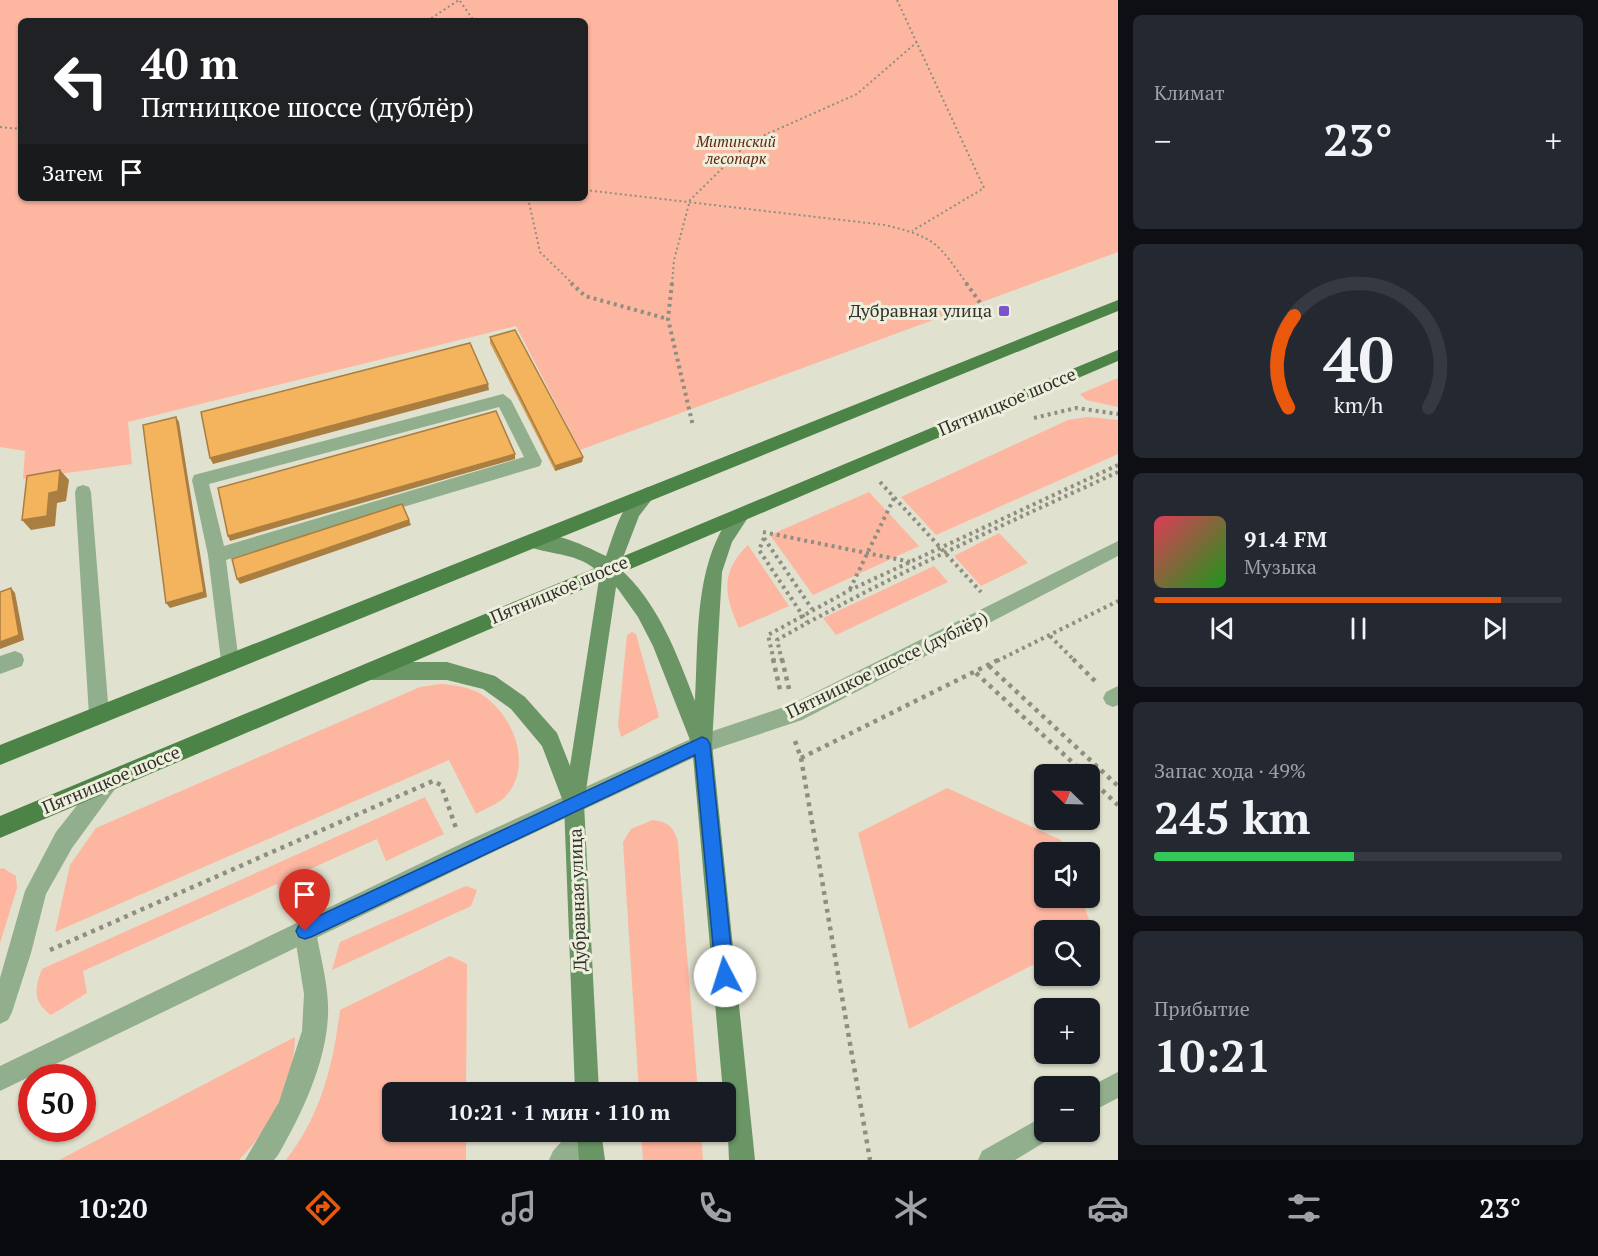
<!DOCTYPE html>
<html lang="ru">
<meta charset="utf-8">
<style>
body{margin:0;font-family:"PT Serif",serif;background:#242831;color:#f1f3f6;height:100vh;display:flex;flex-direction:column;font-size:22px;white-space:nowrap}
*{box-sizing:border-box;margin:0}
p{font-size:20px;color:#9ea1a6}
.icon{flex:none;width:33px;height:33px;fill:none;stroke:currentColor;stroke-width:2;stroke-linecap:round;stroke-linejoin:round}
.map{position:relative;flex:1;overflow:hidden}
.sheet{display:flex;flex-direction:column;gap:15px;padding:15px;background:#0d0f14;width:480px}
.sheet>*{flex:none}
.top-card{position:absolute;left:18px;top:18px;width:570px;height:183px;border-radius:9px;box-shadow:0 2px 4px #0004;background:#202124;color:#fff;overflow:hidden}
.needle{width:39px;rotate:293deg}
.tools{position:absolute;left:1034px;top:764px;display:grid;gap:12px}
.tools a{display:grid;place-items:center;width:66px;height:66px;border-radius:9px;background:#171b24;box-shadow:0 2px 4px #0004;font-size:30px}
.speed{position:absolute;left:18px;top:1064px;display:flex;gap:12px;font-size:30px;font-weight:700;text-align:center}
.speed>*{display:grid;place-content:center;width:78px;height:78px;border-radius:50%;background:#171b24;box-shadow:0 2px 4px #0004;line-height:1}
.speed .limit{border:9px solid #d22;background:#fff;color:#111}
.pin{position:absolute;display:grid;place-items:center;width:51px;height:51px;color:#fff;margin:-62px -26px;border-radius:50% 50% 50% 0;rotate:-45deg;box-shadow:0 0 6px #0007}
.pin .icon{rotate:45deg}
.me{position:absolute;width:66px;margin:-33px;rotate:355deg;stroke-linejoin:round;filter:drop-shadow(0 0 4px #0008)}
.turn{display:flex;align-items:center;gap:21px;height:126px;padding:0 24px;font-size:27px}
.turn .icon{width:78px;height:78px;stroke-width:2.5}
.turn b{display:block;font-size:42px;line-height:51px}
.then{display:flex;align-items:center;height:57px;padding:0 24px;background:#0003;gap:12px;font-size:22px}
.big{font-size:45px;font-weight:800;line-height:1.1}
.sheet .widget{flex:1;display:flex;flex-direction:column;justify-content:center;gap:9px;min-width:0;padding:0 21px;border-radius:9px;background:#242831}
.sheet .dial{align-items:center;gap:0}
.dial svg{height:156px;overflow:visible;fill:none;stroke:#363941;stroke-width:7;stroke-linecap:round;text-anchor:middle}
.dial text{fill:#f1f3f6;stroke:none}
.song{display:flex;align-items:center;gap:18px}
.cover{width:72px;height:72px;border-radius:9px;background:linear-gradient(135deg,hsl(350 70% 55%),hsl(120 70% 35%))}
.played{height:6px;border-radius:3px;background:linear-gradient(90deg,#ea580c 85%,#363941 85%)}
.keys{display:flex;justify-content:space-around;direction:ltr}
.heat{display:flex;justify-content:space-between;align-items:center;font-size:33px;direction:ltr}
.charge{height:9px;border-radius:4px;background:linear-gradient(90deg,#34c759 49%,#363941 0)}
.trip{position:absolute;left:382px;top:1082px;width:354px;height:60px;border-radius:9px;background:#171b24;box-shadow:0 2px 4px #0004;font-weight:800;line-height:60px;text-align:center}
.tabs{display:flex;height:96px;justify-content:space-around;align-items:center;background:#090b0e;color:#9ea1a6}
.tabs .icon{width:42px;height:42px}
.tabs .selected{color:#ea580c}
.tabs b{font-size:27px;color:#f1f3f6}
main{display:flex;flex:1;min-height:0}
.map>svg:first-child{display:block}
</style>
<main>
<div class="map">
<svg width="1118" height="1160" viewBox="0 0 1118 1160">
<rect width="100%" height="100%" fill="#e1e1cf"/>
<!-- green -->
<g fill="#fdb6a0" fill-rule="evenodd">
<path d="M0,0H1118V252L580,450L516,326L128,422L132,464L23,479L25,451L0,447ZM21,21H585V198H21Z"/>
<path d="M1118,378V407L1086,400L1080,394Z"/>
<path d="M1088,417L1118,420V454L936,535L901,497L1068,420Z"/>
<path d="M869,492L919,546L813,595L770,535Z"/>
<path d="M999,533L1028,563L981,586L954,556Z"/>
<path d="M748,545L789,606L739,628C724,595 720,572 748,545Z"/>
<path d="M934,566L948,582L836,635L823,618Z"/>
<path d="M632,632L636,634L659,717L621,737L618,725L627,635Z"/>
<path d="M441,684C455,685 469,687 481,694C513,714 535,767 504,798C497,804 485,809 476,814L449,760L55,932L70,865L96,828L420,687Z"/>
<path d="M947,788L1061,840L1065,852H1044V897H1081L1094,934L1089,936V930H1044V959L909,1029L858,833Z"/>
<path d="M425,797L444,834L386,861L377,839L290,878L293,889L280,895L277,884L83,971L87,993L51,1015C33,1002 34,989 42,969Z"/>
<path d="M653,820C668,822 675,828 678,843L698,1092H639L623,842L631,829Z"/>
<path d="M3,868L16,876L17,888L0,943V869Z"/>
<path d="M466,886L477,890L471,906L332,970L340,942Z"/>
<path d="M450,956L467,964L466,1092H393V1131H466V1160H286C321,1115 333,1066 340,1010Z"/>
<path d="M295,1037C294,1081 270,1129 239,1160H59Z"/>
<path d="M641,1131H701L703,1160H643Z"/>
</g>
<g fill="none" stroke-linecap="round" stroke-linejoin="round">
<!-- path-far2 -->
<g stroke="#8e8e81" stroke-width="2" stroke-dasharray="2 3" stroke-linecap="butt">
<path d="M897,0L984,188L912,231"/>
<path d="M460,1L474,21"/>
<path d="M427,21L459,0"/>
<path d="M0,127L21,129"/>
<path d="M585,190L885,225C935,237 938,243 967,284"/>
<path d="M528,198L540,252L573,284"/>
<path d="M672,284L674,260L690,200L749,142L857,94L917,42"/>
</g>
<!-- path-far1 -->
<g stroke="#8e8e81" stroke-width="4" stroke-dasharray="3 4" stroke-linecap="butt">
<path d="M571,283L585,296L668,319"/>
<path d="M672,283L668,319L693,426"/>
<path d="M966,283L986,311"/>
<path d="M1034,418L1076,408L1118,414"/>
<path d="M880,482L981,592"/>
<path d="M763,532L911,562"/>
<path d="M764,538L759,550L807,622"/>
<path d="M764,538L812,609"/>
<path d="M850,589L894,498"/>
<path d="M1050,636L1075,661"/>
<path d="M774,661L768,635L850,590L1118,465"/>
<path d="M782,661L777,640C887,577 1003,525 1118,472"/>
<path d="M997,661L1118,601"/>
</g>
<!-- path -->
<g stroke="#8e8e81" stroke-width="4.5" stroke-dasharray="4 5" stroke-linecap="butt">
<path d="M773,659L780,690"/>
<path d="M782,659L789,689"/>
<path d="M1073,659L1096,682"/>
<path d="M989,666L1118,786"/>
<path d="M976,673L1085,774"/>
<path d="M795,741L801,758L870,1160"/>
<path d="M801,758L1000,659"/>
<path d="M1089,778L1118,805"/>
<path d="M50,950L433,781L441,785L456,828"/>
</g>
<!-- service -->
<g fill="#91ae8d" fill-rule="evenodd">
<path d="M503,394L511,400L542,461L540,466L226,560L239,663L236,669L229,672L222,669L208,555L192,480L194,475ZM499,407L524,457L224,546L209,484Z"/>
<path d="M83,485L89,487L91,492L109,715L106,722L99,724L92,722L89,715L75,492L77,487Z"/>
<path d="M15,651L22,654L24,660L22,666L0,674V656Z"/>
<path d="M1118,686V705L1113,707L1106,704L1103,698L1106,692Z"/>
<path d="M108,772L115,775L118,782L115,789L72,848L46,894L31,953L12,1012L8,1020L0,1024V978L25,891L56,832L101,775Z"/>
<path d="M305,920L313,923L316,931C320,955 327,979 328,1004C330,1055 303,1112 278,1155L274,1160H245L279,1102L302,1031L304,994L294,931L297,923Z"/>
<path d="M1118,1072V1098L1089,1113V1087Z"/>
<path d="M1044,1116V1131H1055L1053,1137L1015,1160H978L982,1151Z"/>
<path d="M571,1131H599L596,1140L579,1160H549L553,1151Z"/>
</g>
<!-- minor -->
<path fill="#91ae8d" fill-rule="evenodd" d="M1118,541V556L802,720L706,752L483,857L0,1091V1066L467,841L695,737L790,705Z"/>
<!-- secondary -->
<g fill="#6a9564" fill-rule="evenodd">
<path d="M648,487L654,489L656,494L639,516L619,568C658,602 677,654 695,701C699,637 693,564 734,511H746L749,516L732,542L722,572L712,744L755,1160H729L726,1092H723L692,745L653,646L638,617L618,589L616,587L584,804L599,1092H575L564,804L542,746L511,709L483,689L447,680H372L365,677L362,671L365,665L372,662H447L495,676L525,697L557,733L570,766L600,573C577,552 554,556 527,546L524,541L527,536C550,528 585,546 606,556C614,534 623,496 648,487Z"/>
<path d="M577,1131H601L605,1160H579Z"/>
</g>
<!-- primary -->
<g fill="#4c8346" fill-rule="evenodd">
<path d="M1118,300V311L0,765V745Z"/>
<path d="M1118,350V361L0,838V816Z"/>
</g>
</g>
<!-- wall -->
<path fill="#d19b50" d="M490,337L583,457L582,462L555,471L490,343Z"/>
<!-- shaded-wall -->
<g fill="#aa7e41">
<path d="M488,384L489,390L213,464L210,458Z"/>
<path d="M176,417L179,422L207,597L170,608L166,603Z"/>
<path d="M515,454V459L230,541L228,536Z"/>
<path d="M583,457L582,462L555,471V466Z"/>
<path d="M60,470L69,480L66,501L57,503L55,526L31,530L22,520L49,493Z"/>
<path d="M409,520L411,525L240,584L237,579Z"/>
<path d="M11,588L15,593L24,640L0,649V642Z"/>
</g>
<!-- building -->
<g fill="#f3b45d" stroke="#aa7e41" stroke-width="1.5">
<path d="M515,330L583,457L555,466L490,337Z"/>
<path d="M470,343L488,384L210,458L201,412Z"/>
<path d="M496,411L515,454L228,536L218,488Z"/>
<path d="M176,417L204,592L166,603L143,425Z"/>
<path d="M60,470L58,491L49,493L47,516L22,520L27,476Z"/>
<path d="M402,504L409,520L237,579L232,559Z"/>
<path d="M11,588L19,635L0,642V592Z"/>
</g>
<!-- route -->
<path fill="#1a73e8" stroke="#114b97" stroke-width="1.5" d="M702,737L707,739L710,744L734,976L731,983L725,985L719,983L716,976L695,755L311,937L305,939L299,937L296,931L299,925Z"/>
<!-- markers -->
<rect fill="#7b53cd" stroke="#eeeedc" stroke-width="2" x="998" y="305" width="12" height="12" rx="3"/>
<g text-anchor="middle" stroke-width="6" stroke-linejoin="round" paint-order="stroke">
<!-- far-park labels -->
<g font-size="15" font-style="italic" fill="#612410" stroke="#eeeedc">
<text x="736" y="147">Митинский<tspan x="736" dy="17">лесопарк</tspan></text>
</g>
<!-- poi labels -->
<g font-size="18" fill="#30312a" stroke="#eeeedc" text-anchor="end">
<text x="992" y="317">Дубравная улица</text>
</g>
<!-- street labels -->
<g font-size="18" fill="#30312a" stroke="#eeeedc">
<text transform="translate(1007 402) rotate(-23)" y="6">Пятницкое шоссе</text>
<text transform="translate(559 590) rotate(-23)" y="6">Пятницкое шоссе</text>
<text transform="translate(887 665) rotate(-26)" y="6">Пятницкое шоссе (дублёр)</text>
<text transform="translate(111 780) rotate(-23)" y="6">Пятницкое шоссе</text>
<text transform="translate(578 900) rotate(-92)" y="6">Дубравная улица</text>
</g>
</g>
</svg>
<div class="tools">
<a><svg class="needle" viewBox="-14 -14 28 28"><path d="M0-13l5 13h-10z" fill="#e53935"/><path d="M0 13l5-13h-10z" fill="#9ea1a6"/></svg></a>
<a><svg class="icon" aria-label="sound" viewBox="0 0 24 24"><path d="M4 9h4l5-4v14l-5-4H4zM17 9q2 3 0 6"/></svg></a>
<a><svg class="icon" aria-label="search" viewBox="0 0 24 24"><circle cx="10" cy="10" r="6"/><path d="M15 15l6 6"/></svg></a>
<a>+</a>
<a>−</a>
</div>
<div class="speed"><div class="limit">50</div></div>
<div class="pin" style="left:305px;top:931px;background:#d93025"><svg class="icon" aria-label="arrive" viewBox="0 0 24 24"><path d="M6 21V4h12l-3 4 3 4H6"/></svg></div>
<svg class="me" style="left:725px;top:976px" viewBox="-20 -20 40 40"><circle r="19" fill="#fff"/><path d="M0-13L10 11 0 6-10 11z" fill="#1a73e8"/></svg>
<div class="trip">10:21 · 1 мин · 110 m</div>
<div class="top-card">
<div class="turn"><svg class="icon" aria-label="left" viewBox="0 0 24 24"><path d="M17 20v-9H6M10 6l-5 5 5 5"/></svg><div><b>40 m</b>Пятницкое шоссе (дублёр)</div></div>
<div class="then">Затем<svg class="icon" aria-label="arrive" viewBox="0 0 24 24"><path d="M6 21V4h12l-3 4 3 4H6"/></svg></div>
</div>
</div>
<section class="sheet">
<div class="widget"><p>Климат</p>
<div class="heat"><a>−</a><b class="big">23°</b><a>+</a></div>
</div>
<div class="widget dial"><svg viewBox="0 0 100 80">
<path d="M14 69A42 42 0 1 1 86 69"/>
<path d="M14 69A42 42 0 0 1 17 22" stroke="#ea580c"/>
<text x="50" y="56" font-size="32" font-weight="700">40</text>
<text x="50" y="72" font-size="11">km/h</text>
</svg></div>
<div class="widget">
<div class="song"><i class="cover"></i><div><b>91.4 FM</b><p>Музыка</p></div></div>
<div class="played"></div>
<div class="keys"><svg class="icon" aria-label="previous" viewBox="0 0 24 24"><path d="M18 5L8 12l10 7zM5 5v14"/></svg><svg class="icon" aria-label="pause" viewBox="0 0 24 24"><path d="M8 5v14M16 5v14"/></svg><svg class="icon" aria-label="next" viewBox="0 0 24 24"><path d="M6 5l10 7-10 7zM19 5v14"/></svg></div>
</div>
<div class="widget"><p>Запас хода · 49%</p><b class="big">245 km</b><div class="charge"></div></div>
<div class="widget"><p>Прибытие</p><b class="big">10:21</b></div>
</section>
</main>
<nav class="tabs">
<b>10:20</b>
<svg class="icon selected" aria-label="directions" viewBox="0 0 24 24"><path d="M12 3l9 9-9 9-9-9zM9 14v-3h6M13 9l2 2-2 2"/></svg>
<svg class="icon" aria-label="music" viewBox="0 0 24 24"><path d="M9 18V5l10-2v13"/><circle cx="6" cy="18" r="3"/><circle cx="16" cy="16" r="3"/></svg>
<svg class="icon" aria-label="phone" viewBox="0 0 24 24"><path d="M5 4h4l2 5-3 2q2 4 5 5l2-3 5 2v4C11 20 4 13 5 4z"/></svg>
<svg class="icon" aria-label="climate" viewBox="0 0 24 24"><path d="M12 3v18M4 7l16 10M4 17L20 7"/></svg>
<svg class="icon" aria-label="car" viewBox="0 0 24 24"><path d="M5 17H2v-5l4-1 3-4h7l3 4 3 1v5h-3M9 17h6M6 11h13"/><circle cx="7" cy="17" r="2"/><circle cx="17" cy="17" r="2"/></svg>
<svg class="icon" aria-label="filters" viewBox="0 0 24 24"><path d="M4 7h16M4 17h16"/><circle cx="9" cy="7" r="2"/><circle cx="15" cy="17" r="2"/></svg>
<b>23°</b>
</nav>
